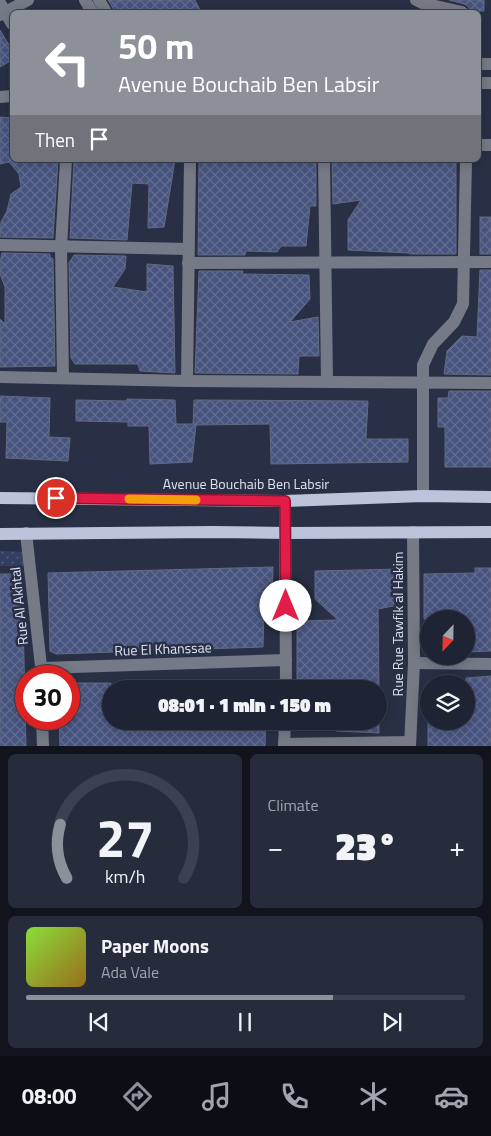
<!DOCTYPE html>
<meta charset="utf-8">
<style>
body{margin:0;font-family:"Titillium Web",sans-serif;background:#272c3c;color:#f1f3f6;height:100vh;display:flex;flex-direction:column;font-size:19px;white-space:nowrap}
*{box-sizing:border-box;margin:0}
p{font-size:16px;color:#a1a4ac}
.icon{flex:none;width:28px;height:28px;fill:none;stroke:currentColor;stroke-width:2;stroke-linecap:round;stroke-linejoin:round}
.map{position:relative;height:746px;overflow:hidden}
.details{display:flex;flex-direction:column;gap:8px;padding:8px;background:#11141d;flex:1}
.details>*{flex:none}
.top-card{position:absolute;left:10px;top:10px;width:471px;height:152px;border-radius:8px;box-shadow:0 2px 12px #0003,0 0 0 1px #3c414f;background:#8c9099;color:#fff;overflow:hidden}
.needle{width:32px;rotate:202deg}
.fabs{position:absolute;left:420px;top:610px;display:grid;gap:10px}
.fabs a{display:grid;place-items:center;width:55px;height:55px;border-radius:50%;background:#1f2434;box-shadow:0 2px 12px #0003,0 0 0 1px #3c414f;font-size:25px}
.speed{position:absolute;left:15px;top:665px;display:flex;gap:10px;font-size:25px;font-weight:700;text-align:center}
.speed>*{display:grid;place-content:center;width:65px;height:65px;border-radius:50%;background:#1f2434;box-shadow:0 2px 12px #0003,0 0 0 1px #3c414f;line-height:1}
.speed .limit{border:8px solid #d22;background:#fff;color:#111}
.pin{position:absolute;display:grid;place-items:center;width:42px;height:42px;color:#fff;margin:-21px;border:2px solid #fff;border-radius:50%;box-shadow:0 1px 5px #0007}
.me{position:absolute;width:55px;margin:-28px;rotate:0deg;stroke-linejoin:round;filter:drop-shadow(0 0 4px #0008)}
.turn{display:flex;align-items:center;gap:18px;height:105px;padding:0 25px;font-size:22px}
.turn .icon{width:65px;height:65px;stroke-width:2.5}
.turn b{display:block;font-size:35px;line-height:42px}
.then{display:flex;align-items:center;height:48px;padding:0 25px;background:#0003;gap:10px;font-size:19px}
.big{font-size:38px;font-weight:800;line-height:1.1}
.details .card{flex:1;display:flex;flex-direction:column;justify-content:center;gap:8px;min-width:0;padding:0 18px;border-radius:8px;background:#272c3c}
.details .dial{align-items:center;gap:0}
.dial svg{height:130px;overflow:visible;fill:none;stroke:#3c414f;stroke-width:7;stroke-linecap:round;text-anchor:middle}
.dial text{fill:#f1f3f6;stroke:none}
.song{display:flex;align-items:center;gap:15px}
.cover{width:60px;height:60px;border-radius:8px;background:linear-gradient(135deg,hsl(90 70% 55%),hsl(40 70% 35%))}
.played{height:5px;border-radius:2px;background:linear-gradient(90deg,#8c9099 70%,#3c414f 70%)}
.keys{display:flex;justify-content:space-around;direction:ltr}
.heat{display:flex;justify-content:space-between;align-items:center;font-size:28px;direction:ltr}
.details .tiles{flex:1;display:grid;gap:8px;grid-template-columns:1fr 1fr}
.card:last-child{grid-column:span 2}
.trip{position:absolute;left:102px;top:680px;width:285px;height:50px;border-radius:25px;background:#1f2434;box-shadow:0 2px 12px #0003,0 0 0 1px #3c414f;font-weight:800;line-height:50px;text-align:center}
.menu{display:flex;height:80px;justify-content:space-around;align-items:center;background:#0c0e15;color:#a1a4ac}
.menu .icon{width:35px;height:35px}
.menu .selected{color:#8c9099}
.menu b{font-size:22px;color:#f1f3f6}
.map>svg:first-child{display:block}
</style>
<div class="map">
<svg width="491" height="746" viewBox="0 0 491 746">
<defs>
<pattern id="garden-dots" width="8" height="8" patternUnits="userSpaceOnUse" patternTransform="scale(1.25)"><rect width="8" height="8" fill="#333e63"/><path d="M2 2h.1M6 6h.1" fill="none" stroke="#505a7a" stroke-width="1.8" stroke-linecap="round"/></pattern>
<pattern id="building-cross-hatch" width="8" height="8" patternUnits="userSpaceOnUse" patternTransform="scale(1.25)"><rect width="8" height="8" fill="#47547f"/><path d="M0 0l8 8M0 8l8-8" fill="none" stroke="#616c91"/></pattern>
</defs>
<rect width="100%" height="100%" fill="#293045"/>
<!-- garden -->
<path fill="url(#garden-dots)" d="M0,551L30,552V566H0Z"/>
<!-- building -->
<g fill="url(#building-cross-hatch)" stroke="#626a82">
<path d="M108,0H195L201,12H114L113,8Z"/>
<path d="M449,0H484V11H470L468,6L464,4Z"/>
<path d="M0,30L12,50V60L0,67Z"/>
<path d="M0,117L12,118V160H58L53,238L0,237L1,222L7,211L11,194L21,187L19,174L9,162L0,164Z"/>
<path d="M74,160H175L164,227L148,228L149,184L132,183L127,240L70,238Z"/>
<path d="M225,160H316V206H310L306,246H281L277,252L246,251L245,255H198L199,162H224Z"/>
<path d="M332,160H456V254H411L408,253L348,250V220L361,200L333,204Z"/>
<rect x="480" y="217" width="11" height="37"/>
<path d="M2,253L50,254V257L53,259L55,366L0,367V319L5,324V287L0,274V262Z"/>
<path d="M74,255L126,256L125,269L113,287L147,292V264L173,266L175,373L140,371L138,364H75L71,358L69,263Z"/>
<path d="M480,270H491V375L444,374L447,351L462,336L477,337Z"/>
<path d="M199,271H243L242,274L309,275L310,299L290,322L318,317L319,356H299L298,374L195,373Z"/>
<path d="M449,391H491V467H445V427H438V398H448Z"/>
<path d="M0,396L50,398L49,437L70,438L68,461L6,458L7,422H0Z"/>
<path d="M127,399L175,400L176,424H193L194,400L368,401L366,439H408V462L271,464L270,424L196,425L192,462L150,464L149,426H128V422L76,421V400L127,401Z"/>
<path d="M273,567L272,608L264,609L263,647L56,654L50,651L48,573Z"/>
<path d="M475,568H491V651L466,652V619H424V574L475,573Z"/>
<path d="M402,569L398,605L378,609L379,689H297V621L338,620L315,599V571Z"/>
<path d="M0,574H22L26,746H0Z"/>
<path d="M491,676V746H428V721H466V678Z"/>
<path d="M69,683H111V721H266L265,746H60L59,719H69Z"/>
<path d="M336,721H379V733L336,731Z"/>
</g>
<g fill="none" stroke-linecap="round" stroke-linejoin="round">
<!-- minor -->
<g stroke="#767a86" stroke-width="12">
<path d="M85,0L92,12"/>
<path d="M99,0L106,12"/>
<path d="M416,0L422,3L462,12"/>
<path d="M0,3L12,24"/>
<path d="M0,15L28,0"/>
<path d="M479,64H491"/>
<path d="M479,83H491"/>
<path d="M0,97L12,96"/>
<path d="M479,145H491"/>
<path d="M324,160L327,381"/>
<path d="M0,245L188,249"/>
<path d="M188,263L491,262"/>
<path d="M0,377L187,381L491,383"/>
<path d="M63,378L61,247L66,160"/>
<path d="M187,381L190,160"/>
<path d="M423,496V365L433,344L454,322L463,304L466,160"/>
<path d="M285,501L286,689"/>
<path d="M26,533L42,675"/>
<path d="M414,663L491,664"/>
<path d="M42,668L286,660"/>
<path d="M42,719L43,746"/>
<path d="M284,744L410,742"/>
<path d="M284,746L285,721"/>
<path d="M410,746L414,663L413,532"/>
</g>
<!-- major -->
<g stroke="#bcc4db" stroke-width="12">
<path d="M0,498L285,501L423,496L491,497"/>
<path d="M0,534L212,532L286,533L491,532"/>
</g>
</g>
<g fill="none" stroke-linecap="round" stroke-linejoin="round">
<!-- route casing -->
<g stroke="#92132f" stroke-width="12">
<path id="route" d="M56,498L285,501L286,606"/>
</g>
<!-- route -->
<use href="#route" stroke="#e11d48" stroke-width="9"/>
<!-- slow -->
<path stroke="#f59e0b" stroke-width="9" d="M129,499L196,500"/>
</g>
<g text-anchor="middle" stroke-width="5" stroke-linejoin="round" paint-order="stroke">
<!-- street labels -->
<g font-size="14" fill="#dde2f0" stroke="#293045">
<text x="246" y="489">Avenue Bouchaib Ben Labsir</text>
<text transform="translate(19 606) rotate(-96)" y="5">Rue Al Akhtal</text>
<text transform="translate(398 624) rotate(-90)" y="5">Rue Rue Tawfik al Hakim</text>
<text transform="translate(163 649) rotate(-2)" y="5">Rue El Khanssae</text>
</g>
</g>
</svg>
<div class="fabs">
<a><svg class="needle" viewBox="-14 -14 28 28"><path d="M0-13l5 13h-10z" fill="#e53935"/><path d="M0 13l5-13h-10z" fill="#a1a4ac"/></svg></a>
<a><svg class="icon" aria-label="layers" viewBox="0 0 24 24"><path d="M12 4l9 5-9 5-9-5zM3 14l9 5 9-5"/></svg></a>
</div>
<div class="speed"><div class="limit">30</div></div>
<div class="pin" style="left:56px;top:498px;background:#d93025"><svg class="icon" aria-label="arrive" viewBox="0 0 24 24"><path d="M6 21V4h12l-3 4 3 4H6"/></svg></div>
<svg class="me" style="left:286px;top:606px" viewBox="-20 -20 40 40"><circle r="19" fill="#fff"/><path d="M0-13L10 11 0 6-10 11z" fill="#e11d48"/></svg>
<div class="trip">08:01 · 1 min · 150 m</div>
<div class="top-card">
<div class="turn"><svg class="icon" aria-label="left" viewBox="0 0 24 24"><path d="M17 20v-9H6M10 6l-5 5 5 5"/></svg><div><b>50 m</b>Avenue Bouchaib Ben Labsir</div></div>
<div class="then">Then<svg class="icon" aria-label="arrive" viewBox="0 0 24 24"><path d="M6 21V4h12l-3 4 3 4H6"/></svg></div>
</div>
</div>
<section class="details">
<div class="tiles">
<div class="card dial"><svg viewBox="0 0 100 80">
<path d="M14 69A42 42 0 1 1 86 69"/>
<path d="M14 69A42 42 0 0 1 10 36" stroke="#8c9099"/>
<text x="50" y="56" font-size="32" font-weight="700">27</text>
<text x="50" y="72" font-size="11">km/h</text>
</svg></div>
<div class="card"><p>Climate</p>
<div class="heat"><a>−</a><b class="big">23°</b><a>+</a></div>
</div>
<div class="card">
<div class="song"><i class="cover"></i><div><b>Paper Moons</b><p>Ada Vale</p></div></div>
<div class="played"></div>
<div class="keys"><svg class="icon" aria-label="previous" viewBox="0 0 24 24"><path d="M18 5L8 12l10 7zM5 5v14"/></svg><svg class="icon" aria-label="pause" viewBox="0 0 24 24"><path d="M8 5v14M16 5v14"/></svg><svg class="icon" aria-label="next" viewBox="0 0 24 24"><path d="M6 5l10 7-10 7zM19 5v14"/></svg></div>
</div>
</div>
</section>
<nav class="menu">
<b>08:00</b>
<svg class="icon selected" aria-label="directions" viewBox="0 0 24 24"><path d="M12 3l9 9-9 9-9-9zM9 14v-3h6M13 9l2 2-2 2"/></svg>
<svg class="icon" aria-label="music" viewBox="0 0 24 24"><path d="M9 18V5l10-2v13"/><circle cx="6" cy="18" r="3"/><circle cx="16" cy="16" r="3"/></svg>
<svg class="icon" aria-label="phone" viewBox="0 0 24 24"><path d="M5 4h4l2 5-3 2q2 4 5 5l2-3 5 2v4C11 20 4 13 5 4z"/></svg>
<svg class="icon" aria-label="climate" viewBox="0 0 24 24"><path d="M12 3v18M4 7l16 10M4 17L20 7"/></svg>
<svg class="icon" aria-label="car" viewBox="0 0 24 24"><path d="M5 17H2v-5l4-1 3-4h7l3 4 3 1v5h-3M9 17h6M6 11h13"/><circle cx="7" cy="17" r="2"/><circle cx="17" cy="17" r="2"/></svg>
</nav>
